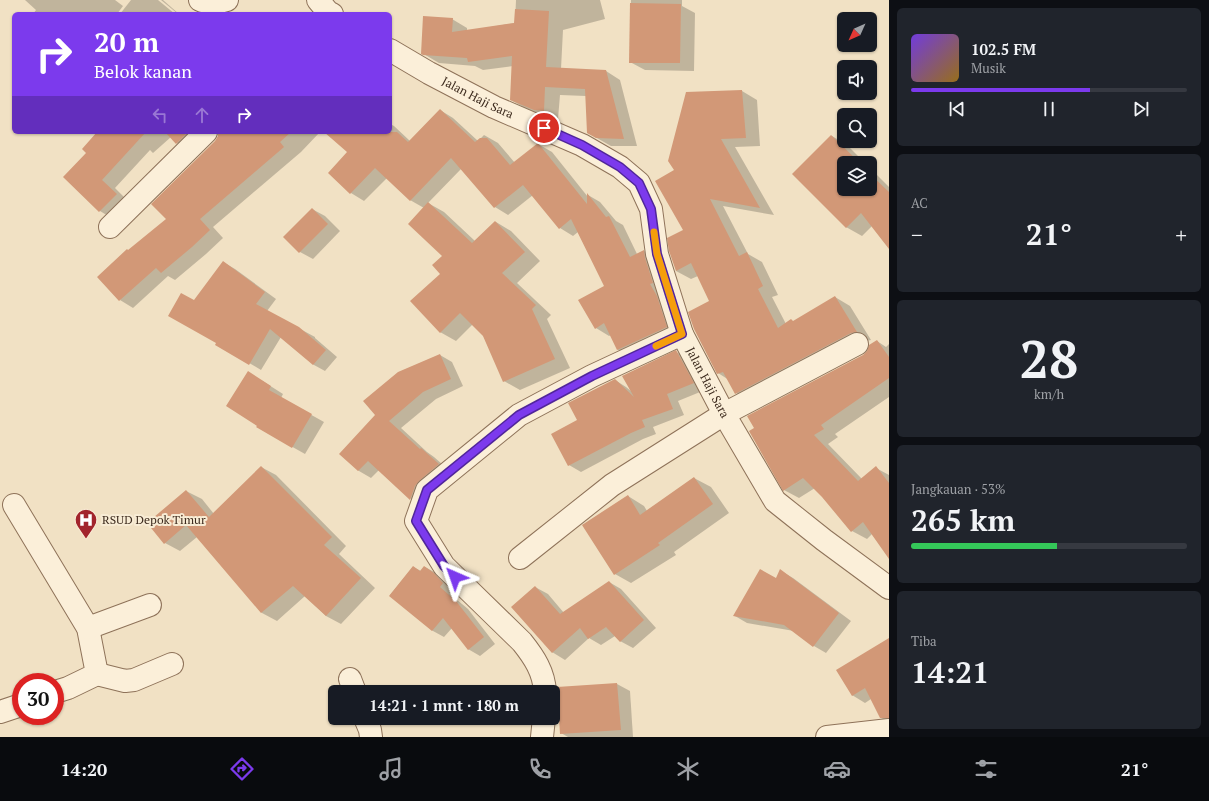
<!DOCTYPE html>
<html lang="id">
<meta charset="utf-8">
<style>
body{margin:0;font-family:"PT Serif",serif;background:#20242c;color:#f1f3f6;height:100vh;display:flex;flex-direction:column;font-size:15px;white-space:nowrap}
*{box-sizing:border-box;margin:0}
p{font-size:13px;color:#9ea1a6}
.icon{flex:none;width:22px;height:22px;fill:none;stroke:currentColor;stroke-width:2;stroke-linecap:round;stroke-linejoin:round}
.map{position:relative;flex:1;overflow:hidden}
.panel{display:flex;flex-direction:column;gap:8px;padding:8px;background:#0d0f14;width:320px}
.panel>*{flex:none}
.top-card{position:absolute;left:12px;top:12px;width:380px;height:122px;border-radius:6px;box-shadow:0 1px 3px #0004;background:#7c3aed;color:#fff;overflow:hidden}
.needle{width:26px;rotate:225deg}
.controls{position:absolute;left:837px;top:12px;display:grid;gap:8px}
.controls a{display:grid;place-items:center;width:40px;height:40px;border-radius:6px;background:#171b24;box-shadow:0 1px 3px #0004;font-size:20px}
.speed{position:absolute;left:12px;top:673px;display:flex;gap:8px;font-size:20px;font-weight:700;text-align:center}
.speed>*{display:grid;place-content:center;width:52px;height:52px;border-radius:50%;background:#171b24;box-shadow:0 1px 3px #0004;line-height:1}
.speed .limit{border:6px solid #d22;background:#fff;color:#111}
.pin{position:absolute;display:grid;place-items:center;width:34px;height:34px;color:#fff;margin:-17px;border:2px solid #fff;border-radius:50%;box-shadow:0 1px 4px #0007}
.me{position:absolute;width:44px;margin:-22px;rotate:317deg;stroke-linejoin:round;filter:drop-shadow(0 0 3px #0008)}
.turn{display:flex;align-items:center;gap:14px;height:84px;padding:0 16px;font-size:18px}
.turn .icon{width:52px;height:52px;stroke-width:2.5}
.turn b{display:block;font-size:28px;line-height:34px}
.lanes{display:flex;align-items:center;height:38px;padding:0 16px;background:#0003;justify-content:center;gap:20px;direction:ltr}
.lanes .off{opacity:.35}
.big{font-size:30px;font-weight:700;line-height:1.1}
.panel .widget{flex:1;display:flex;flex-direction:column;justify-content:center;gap:6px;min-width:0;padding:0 14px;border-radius:6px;background:#20242c}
.panel .dial{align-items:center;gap:0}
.dial b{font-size:52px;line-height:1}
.song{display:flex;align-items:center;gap:12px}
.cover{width:48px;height:48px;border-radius:6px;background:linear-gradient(135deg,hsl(260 70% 55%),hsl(40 70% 35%))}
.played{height:4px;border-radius:2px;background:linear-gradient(90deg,#7c3aed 65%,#363941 65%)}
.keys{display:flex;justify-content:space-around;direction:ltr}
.heat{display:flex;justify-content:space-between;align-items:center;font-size:22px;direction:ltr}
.charge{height:6px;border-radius:3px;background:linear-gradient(90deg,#34c759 53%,#363941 0)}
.trip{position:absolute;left:328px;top:685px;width:232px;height:40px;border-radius:6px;background:#171b24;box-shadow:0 1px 3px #0004;font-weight:700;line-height:40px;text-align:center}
.tab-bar{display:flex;height:64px;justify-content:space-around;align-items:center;background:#090b0e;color:#9ea1a6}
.tab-bar .icon{width:28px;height:28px}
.tab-bar .selected{color:#7c3aed}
.tab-bar b{font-size:18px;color:#f1f3f6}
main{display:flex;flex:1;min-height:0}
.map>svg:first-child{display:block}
</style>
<main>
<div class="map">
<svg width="889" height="737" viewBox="0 0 889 737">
<rect width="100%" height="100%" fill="#f1e1c4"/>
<!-- shadow -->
<g fill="#0003">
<path d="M25,0H115L123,6L117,14H33L36,10Z"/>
<path d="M131,0H158L175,14H120Z"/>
<path d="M161,0H163L179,14H178Z"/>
<path d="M516,0H600L605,19L563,30L561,69L606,71L620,80L637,146H611L588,133L586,96L560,95L558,119L549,118L525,108L511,100L513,66L483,70L475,66L439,63L422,53L452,19L467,28V31L515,23Z"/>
<path d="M631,0H682V6L695,13L694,71L645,70L630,62Z"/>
<path d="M742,91L757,100L760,146L735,147L774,215L723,206L748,254L762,262L778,295L772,297L786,324L794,322L835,297L850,306L871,340L866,341L751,402L736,393L729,380L718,373L711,301L698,276L691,279L676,271L684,230L675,171Z"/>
<path d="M440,110L453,118L478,141L484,135L498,143L515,163L538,144L552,152L588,197V195L600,202L616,221L623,225L637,254L644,251L657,259L680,335L632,358L618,350L611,335L609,336L596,328L605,286L578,232L573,236L560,228L533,195L508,215L495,207L461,169L428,203L444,212L475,241L496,222L511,231L540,261L517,283L551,315L547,319L570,368L520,390L504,381L483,335L473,324L456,341L440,332L441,274L444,256L424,208L410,200L387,178L364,201L351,193L349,152L325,132H390V124L394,126L410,141Z"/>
<path d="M98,132H210L190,151L177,143L171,137L153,153L150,150L115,188L129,202L113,219L100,211L88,153Z"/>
<path d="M219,132H320L301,152L213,227L223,238L206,254L175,280L168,276L133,308L120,300L168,219L216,141L219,135Z"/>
<path d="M832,136L847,145L865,163H844V189H870V168L889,187V248L872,226L862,236L846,227Z"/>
<path d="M312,209L325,216L340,231L313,259L300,252L285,237Z"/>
<path d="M223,262L235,269L276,299L267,311L315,337V338L337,357L325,371L314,365L281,337L261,370L217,344L195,302Z"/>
<path d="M877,341L886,347L889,344V397L835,434L838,437L828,444L862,479L876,468L889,475V557L872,534L867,539L852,531L815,488L799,498L784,490L750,432L863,356Z"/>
<path d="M676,352L688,358L705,390L678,401L684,415L653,427L656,434L643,439L581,472L569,465L553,434L579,421L615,380L626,387L631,391Z"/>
<path d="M440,355L452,362L463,386L436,399L401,428L427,452L434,457L451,472L423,506L411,499L379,470L371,478L359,471L341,454Z"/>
<path d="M261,380L283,394L281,398L324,422L305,454L257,427Z"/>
<path d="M261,467L276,475L346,546L339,554L375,588L341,624L326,616L305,596L277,621L262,613L197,537L180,551L165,543L186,491L202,499L214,514Z"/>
<path d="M694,478L711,487L729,513L674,552L676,555L631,583L615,574L628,496L644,506L647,511Z"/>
<path d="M413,567L421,571L425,567L436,573L454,590L450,594L468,609L495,644L480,656L468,649L452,628L444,637L433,631L390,595Z"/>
<path d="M781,571L793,578L851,621L826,653L814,646L794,631L747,623L735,616L776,579Z"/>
<path d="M609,582L621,589L656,628L633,648L620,641L615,636L601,645L589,638L565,660L552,652L535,587L548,594L564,613Z"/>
<path d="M889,639V722L881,718L871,699L865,703L852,695Z"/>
<path d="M617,684L630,691L633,737H568L561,733L558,688Z"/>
</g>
<!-- building -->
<g fill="#d29877">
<path d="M630,3L681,4L680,63H629Z"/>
<path d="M515,9L549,11L546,67L606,70L624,139L596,138L587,133L585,89L545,87L544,111L534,110L510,100L512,56L468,62L467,58L423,55L421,54L423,16L453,18L452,32L514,23Z"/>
<path d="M742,90L746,138L721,139L760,208L710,199L739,256L747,252L763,286L758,289L778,328L791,319L793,321L835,296L857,332L851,333L735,394L723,372L717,374L694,329L688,312L709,301L691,263L676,271L669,251L667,238L683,230L655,181L674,170L668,161L686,92Z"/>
<path d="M440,109L475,142L480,138H487L510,165L538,143L587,204V193L606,217L609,216L630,257L644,250L645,258L653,283L650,284L657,296L667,327L617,350L604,323L595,329L578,300L604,286L571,219L559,229L523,185L494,208L451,158L410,201L375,168L350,194L328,173L347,152L324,132H397L408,142Z"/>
<path d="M97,132H146L102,180L117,194L99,212L63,177L86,153L82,149Z"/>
<path d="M165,132H188L176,144Z"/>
<path d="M218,132H291L280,142L284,147L200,219L210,230L192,247L161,273L156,268L119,301L97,277L127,249L128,250L166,219L151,204L215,141L218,136Z"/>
<path d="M831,135L860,163H844V189H870V174L889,192V249L861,213L846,228L792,174Z"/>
<path d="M428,202L472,243L495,221L525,252L502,273L536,305L532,309L555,359L503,382L483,336L460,313L440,333L410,301L440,274L432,265L442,256L408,224Z"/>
<path d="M312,208L328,224L299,253L283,237Z"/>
<path d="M223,261L265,292L256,304L299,327L326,350L313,365L270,329L249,365L215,345L216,343L168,316L181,293L194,300Z"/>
<path d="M877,340L889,357V378L821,425L824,429L814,435L858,481L876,466L889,483V559L863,522L851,532L822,497L803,478L783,491L749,431L754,428L747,416L863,355L867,351L869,345Z"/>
<path d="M676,350L694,383L667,394L673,409L642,420L645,427L631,433L568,466L551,434L577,420L568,403L615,379L634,397L622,376Z"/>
<path d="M440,354L451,379L423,392L389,421L420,449L421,448L439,464L419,481L415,486L410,500L368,461L358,471L339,454L375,415L363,401L398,372Z"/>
<path d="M248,371L271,386L269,390L312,414L292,448L256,427L257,426L226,406Z"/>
<path d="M261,466L332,537L324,545L361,578L326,616L293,586L261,613L186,525L164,544L147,523L186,490L209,517Z"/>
<path d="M694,477L713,504L658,543L660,545L614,575L582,525L628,495L640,515Z"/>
<path d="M413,566L420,571L424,566L434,573L443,583L440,587L456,601L484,637L468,650L443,618L432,631L389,596Z"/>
<path d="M760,569L776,578L780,569L839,613L813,647L784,625L733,616Z"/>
<path d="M609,581L644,620L620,642L606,627L588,639L580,628L552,653L511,607L535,586L560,614Z"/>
<path d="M889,638V718H880L865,688L852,696L836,670Z"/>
<path d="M617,683L621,730L560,734L557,687Z"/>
</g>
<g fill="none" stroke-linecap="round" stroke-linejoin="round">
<!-- minor casing -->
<g stroke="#8e7259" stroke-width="24">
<g id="minor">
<path d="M200,0C208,4 219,3 227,0"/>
<path d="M318,0L328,12L332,14"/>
<path id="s1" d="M390,50L429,73L494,107L582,145L620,167L639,183L651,209L657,254L682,334L724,414L775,501L824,540L889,588"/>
<path d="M110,227L206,132"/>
<path d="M14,505L88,628L97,674L68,688L55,692"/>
<path d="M520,558L612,485L724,414L857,344"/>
<path d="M88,628L150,605"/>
<path d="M97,674L125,681L134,680L172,664"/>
<path d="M350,679L355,692"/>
<path d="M545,692C544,672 534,657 522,642L444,566L416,521L427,490L519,415L592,376L682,334"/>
<path d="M0,712L21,705"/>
<path d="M365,718L370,730L371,737"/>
<path d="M542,737L544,718"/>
<path d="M827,737L889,730"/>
</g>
</g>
<!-- minor -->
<use href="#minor" stroke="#fbefd9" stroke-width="22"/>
</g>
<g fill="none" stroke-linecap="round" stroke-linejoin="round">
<!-- route casing -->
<g stroke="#51269a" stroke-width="10">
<path id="route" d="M455,577L444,566L416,521L427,490L519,415L592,376L682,334L657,254L651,209L639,183L620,167L582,145L544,128"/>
</g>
<!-- route -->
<use href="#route" stroke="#7c3aed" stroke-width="7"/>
<!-- slow -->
<path stroke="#f59e0b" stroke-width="7" d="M654,232L657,254L682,334L656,346"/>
</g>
<!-- icons -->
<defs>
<g id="hospital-pin" transform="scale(1.15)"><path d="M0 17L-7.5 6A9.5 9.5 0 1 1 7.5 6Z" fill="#a2242c" stroke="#f8ecd5"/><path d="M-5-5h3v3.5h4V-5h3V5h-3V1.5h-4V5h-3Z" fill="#fff"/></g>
</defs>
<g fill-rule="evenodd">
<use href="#hospital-pin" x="86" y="520"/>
</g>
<g text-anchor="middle" stroke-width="4" stroke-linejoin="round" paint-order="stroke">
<!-- street labels -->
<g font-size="12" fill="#3d2b1e" stroke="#f8ecd5">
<text dy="4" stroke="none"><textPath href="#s1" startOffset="100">Jalan Haji Sara</textPath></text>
<text dy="4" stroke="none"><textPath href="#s1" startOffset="496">Jalan Haji Sara</textPath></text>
</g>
<!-- poi labels -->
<g font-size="12" fill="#3d2b1e" stroke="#f8ecd5" text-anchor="start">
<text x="102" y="524">RSUD Depok Timur</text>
</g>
</g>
</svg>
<div class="controls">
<a><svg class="needle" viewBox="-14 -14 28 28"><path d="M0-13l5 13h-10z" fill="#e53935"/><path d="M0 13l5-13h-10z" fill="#9ea1a6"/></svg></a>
<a><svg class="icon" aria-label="sound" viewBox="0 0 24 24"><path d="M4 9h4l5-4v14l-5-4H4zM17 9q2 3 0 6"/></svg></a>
<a><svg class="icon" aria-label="search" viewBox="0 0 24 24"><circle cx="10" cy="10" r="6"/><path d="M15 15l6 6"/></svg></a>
<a><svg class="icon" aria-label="layers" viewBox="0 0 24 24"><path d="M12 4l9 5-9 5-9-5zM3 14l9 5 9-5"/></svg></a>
</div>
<div class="speed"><div class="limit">30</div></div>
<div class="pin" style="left:544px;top:128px;background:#d93025"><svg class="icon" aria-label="arrive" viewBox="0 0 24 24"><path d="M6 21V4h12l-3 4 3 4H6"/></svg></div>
<svg class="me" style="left:455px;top:577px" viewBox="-20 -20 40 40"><path d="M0-17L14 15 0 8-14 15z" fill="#7c3aed" stroke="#fff" stroke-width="4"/></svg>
<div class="trip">14:21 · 1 mnt · 180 m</div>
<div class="top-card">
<div class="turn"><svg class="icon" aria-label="right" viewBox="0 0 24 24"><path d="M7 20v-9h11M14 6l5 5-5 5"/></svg><div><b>20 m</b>Belok kanan</div></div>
<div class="lanes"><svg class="icon off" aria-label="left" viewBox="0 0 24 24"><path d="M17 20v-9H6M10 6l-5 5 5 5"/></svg><svg class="icon off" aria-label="ahead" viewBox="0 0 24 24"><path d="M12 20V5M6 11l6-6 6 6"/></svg><svg class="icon" aria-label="right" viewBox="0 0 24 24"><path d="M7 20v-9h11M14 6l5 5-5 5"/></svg></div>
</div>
</div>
<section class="panel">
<div class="widget">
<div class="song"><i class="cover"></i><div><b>102.5 FM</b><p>Musik</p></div></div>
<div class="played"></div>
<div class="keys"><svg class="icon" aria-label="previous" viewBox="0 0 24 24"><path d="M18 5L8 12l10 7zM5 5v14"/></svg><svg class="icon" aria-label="pause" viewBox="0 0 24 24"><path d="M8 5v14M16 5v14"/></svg><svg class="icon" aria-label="next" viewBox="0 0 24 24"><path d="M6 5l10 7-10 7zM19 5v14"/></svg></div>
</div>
<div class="widget"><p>AC</p>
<div class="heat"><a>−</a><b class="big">21°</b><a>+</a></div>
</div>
<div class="widget dial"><b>28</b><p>km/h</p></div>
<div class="widget"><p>Jangkauan · 53%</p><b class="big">265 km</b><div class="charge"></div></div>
<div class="widget"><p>Tiba</p><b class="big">14:21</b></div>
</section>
</main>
<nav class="tab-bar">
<b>14:20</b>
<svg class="icon selected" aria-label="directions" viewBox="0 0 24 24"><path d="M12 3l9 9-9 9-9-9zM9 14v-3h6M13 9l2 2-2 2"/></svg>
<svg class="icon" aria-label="music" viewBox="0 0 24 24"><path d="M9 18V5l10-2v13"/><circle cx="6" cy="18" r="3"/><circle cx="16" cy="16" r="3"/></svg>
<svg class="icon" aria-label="phone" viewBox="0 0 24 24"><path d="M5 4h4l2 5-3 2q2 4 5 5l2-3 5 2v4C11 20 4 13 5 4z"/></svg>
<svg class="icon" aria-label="climate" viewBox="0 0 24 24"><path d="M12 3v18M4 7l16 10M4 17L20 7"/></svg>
<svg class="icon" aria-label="car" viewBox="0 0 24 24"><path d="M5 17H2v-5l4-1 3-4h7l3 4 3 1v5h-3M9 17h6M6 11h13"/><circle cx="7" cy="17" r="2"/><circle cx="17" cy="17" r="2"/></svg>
<svg class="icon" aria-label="filters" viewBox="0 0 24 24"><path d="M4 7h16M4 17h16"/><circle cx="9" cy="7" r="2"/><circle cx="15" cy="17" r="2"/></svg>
<b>21°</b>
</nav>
